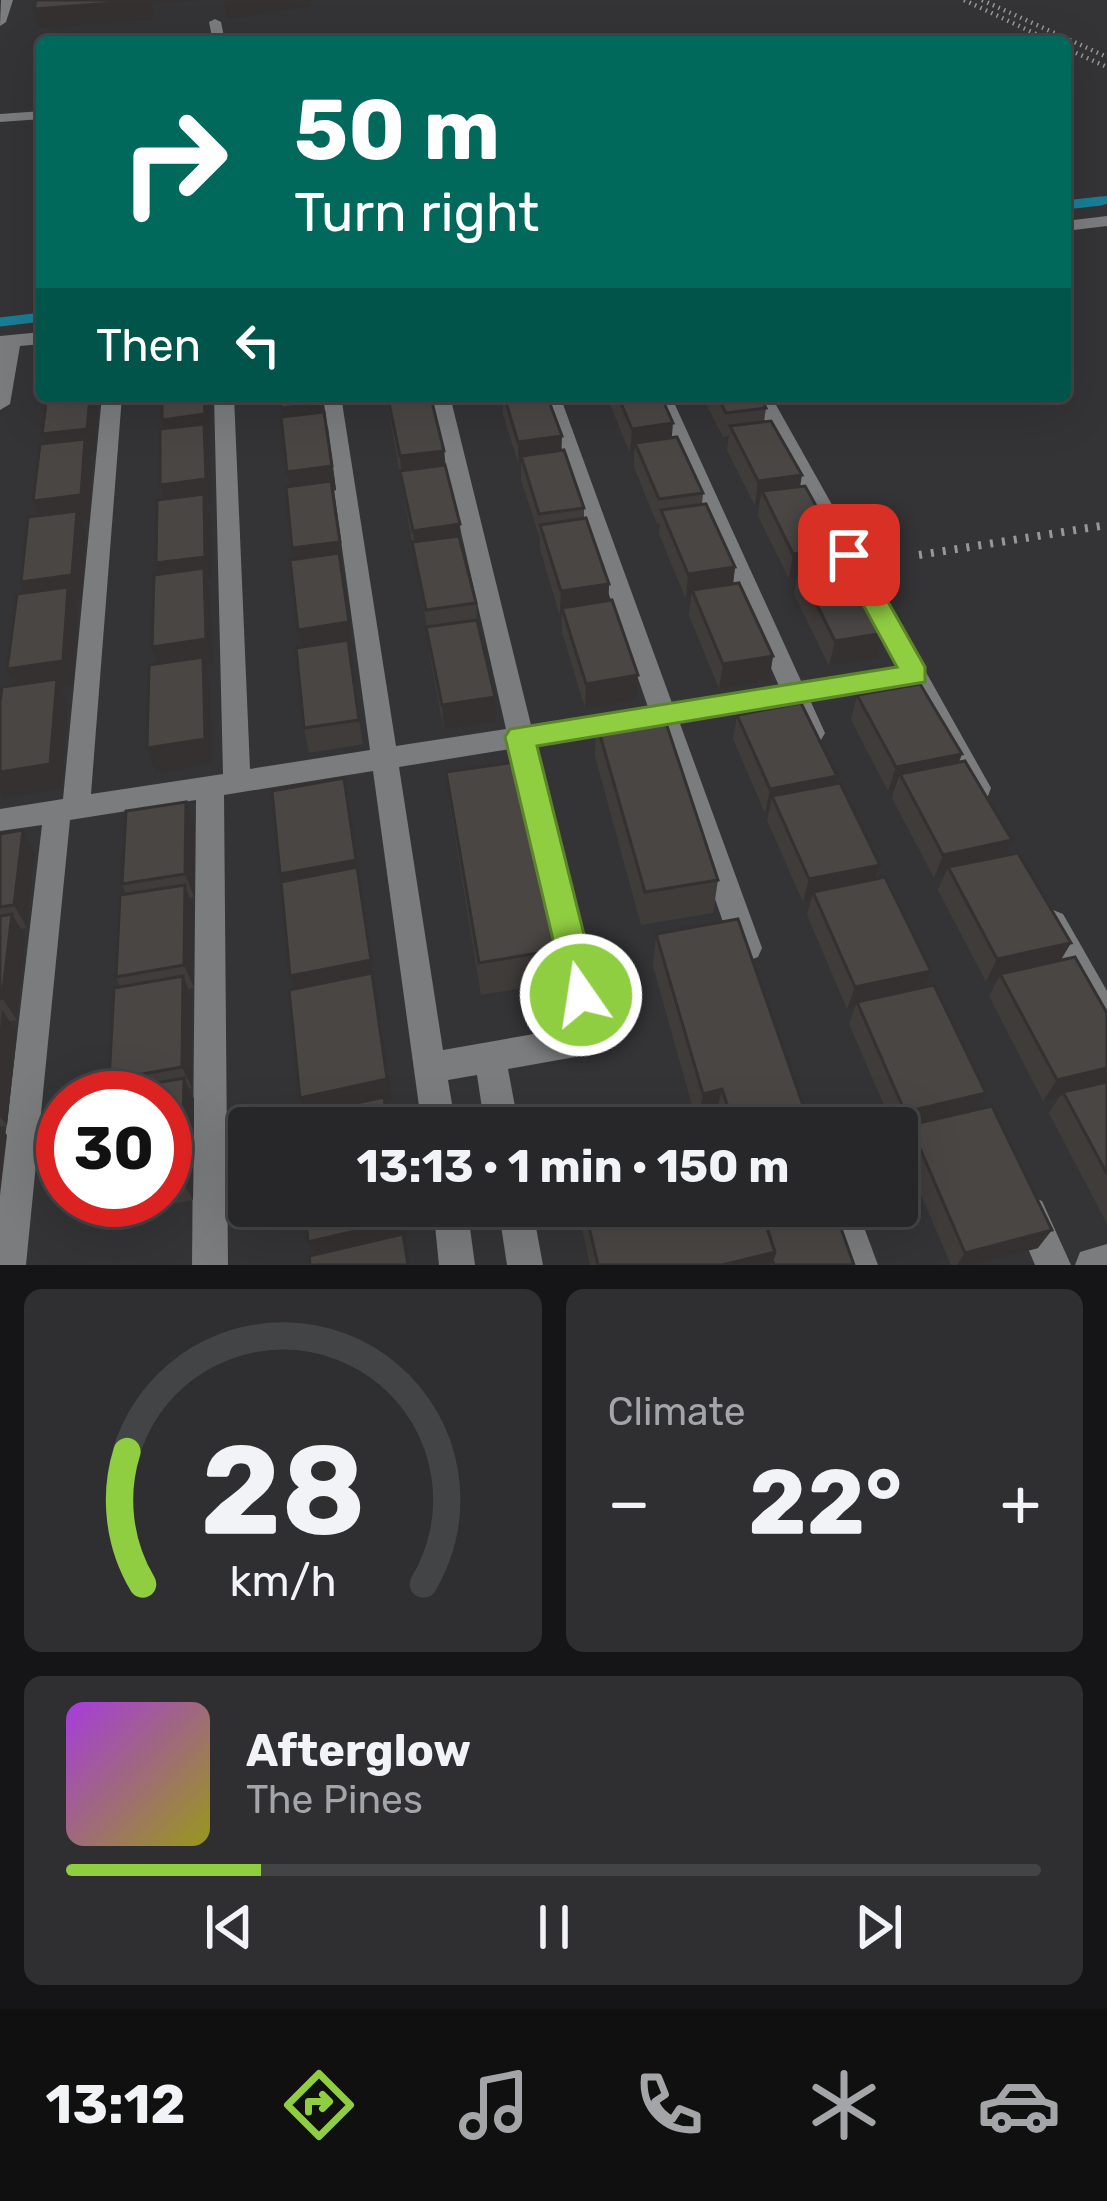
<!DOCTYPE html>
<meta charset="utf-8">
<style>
body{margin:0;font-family:Rubik,sans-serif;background:#2f2f31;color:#f1f3f6;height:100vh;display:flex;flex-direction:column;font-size:45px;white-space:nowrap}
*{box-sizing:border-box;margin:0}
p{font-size:39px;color:#a4a5a8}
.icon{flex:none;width:66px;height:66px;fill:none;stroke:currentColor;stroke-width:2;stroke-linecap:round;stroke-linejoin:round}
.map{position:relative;height:1265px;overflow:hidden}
.drawer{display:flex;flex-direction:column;gap:24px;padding:24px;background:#151517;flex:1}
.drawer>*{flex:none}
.banner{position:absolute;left:36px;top:36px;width:1035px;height:366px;border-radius:12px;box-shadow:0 12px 48px #0002,0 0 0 3px #434446;background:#00695c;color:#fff;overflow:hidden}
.speed{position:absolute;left:36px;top:1071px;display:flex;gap:24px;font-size:60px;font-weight:700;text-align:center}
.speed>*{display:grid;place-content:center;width:156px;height:156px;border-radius:50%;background:#272729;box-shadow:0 12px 48px #0002,0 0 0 3px #434446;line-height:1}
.speed .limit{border:18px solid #d22;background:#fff;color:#111}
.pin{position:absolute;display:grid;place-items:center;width:102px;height:102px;color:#fff;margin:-51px;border-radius:24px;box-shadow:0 6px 18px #0006}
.me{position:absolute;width:132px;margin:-66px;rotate:347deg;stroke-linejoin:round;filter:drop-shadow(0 0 9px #0008)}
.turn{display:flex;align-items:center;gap:42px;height:252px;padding:0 60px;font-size:54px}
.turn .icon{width:156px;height:156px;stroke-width:2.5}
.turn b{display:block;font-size:84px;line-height:102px}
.then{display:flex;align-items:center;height:114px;padding:0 60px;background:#0003;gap:24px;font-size:45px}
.big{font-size:90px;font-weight:700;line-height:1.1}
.drawer .widget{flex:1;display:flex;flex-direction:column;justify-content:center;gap:18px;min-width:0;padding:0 42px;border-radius:18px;background:#2f2f31}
.drawer .dial{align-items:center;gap:0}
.dial svg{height:312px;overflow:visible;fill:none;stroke:#434446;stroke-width:7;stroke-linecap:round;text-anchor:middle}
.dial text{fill:#f1f3f6;stroke:none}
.song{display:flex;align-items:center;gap:36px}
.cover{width:144px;height:144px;border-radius:18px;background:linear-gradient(135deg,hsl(280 70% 55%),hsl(60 70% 35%))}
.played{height:12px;border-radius:6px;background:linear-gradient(90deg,#8fcd41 20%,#434446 20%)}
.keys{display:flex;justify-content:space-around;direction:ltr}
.heat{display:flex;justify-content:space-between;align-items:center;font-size:66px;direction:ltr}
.drawer .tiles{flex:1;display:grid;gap:24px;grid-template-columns:1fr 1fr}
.widget:last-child{grid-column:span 2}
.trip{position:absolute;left:228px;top:1107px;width:690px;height:120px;border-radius:12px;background:#272729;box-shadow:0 12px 48px #0002,0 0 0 3px #434446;font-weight:700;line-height:120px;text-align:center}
.tab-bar{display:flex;height:192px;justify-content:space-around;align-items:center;background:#101010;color:#a4a5a8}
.tab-bar .icon{width:84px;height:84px}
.tab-bar .active{color:#8fcd41}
.tab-bar b{font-size:54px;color:#f1f3f6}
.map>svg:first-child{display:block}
</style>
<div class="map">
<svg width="1107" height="1265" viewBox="0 0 1107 1265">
<rect width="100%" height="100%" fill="#343437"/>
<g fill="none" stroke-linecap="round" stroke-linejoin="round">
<!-- stream-far1 -->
<path stroke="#187e97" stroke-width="8" d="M1076,204L1107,200"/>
<!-- stream -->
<g stroke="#187e97" stroke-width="9">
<path d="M1065,205L1101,201"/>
<path d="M0,322L42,317"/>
</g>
<!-- path-far1 -->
<g stroke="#97979a" stroke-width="4.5" stroke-dasharray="1.5 4.5" stroke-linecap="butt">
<path d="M964,0L1053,42"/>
<path d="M982,0L1107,57"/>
<path d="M1065,48L1107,67"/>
</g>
<!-- path -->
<path stroke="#97979a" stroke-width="8" stroke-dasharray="3 9" stroke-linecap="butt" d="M919,555L1107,525"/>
<!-- service -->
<g fill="#7a7c7d" fill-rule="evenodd">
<path d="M215,19L221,22L225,42H213L209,22Z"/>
<path d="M42,111V119L0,122V114Z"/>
</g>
<!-- minor -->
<g fill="#7a7c7d" fill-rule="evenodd">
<path d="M1,0H13L6,22L0,26Z"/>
<path d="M1107,216V226L1065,231V221Z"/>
<path d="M42,332V344L20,346L10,404L0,410V336Z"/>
<path d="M102,396H122L91,794L223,774L214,396H234L250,769L370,750L321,396H341L396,746L506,729L430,396H450L531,725L648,707L540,396H560L672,703L779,686L651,396H671L802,683L899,667L751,396H771L991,788L988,796L978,799L968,796L908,684L810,700L825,733L821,740H803L786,704L679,721L762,948L758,957L747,961L736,957L732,948L655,725L535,745L608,1039L603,1050L592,1054L508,1069L519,1128H485L477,1075L448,1080L456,1128H422L373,771L224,795L228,1265H192L196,800L70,820L26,1265H0V1181L42,825L0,831V809L63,799ZM510,749L574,1027L443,1050L399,767Z"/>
<path d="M1053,910L1063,914L1107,991V1036L1096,1031L1038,923L1043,914Z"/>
<path d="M1030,1196L1042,1201L1071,1265H1035L1013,1213L1018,1201Z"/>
<path d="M433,1206H467L475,1265H439Z"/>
<path d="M498,1206H532L543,1265H507Z"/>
<path d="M822,1206H856L878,1265H842Z"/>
<path d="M1107,1244V1265H1075L1080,1252Z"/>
</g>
</g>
<!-- wall -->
<g fill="#403c3a">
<path d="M386,396H430L444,451L446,468L476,603L477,623L496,721L444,730L429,652L427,627Z"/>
<path d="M498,396H547L562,450L584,508V519L609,584L608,601L636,700L585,708L562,632V615L560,616L540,549V538L521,480V466H519L503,414V405H501Z"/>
<path d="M609,396H661L672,438L703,493L702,504L735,567L733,584L773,656L769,681L719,689L689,615L691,598L686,599L659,534L660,523L657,524L634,467V452L630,453L609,402Z"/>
<path d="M702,396H760L766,408L764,422L800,486L839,547L836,564L877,658L829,666L794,594L797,577L789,579L758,516L759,505L755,506L727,450L729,436L723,437Z"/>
<path d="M281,417L328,427L336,490L333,491L353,647L350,648L363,744L309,753L304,728L301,647L298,630L290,486Z"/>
<path d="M857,695L959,762L1060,961L1107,1013V1224L1049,1113L1060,1096L1043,1101L989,996L998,979L986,982L938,890L944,876L934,878L892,798L894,790L888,791L851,720Z"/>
<path d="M737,715L837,776L835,784L880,865L876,879L923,988L986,1093L976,1109L1038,1248L973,1265H951L900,1145L908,1129L897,1132V1128H894L849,1024L855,1007L847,1009L807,915L811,901L803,902L767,820L769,812L765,813L733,739Z"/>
<path d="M596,721L718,880L713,913L641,925L595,756Z"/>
<path d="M446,772L556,950V983L481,995L450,807Z"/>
<path d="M186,802L195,826L194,897L190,898L194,908V988L188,989L192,998V1088L189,1089L194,1099L193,1200L118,1214L108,1200H165V1098L115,1091L109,1080L120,987L116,977L126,894L122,884Z"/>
<path d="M0,834L35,854L27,928L21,929L26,937L17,1020L10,1021L17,1032L7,1125L0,1127Z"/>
<path d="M656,934L811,1128H718L715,1119L697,1123L653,966Z"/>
<path d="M579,1206H833L854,1265H590L579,1215Z"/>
</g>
<!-- shaded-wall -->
<g fill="#343130">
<path d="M65,0H200L153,4V19L39,28L34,9Z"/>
<path d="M224,0H310L311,6L227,19Z"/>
<path d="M90,396H96L98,402L95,453L90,454L93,463L89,520L81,521L86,535L81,600L74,601L78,612L73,685L61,687L68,704L62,788L3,798L0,791V772L19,693L7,669L31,607L21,582L43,526L33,501L51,459L42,434Z"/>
<path d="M204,396H209L211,438L208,439L210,448L212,503L207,504L211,519L212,581L207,582L210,593L213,664L205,665L210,682L212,763L156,773L147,748L161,671L152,647L164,588L156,563L167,509L160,485L168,444L162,420Z"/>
<path d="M323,396L336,490L333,491L353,647L350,648L363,744L359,720L303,655L298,630L297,573L292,548V496L287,472L286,432L281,408Z"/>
<path d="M673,423L671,447L635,443L634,452L630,453L632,429Z"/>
<path d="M562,436L561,461L521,456V466H519L518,442Z"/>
<path d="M444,451L446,475L402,481L400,456Z"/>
<path d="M802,475L798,500L762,491L759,505L755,506L758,481Z"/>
<path d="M460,524L461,549L416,556L413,531Z"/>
<path d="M839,547L834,572L799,569L797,577L789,579L793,554Z"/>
<path d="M735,567L732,592L692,590L691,598L686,599L688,574Z"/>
<path d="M609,584L608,608H562V615L560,616L561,591Z"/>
<path d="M884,633L877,658L829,666L835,641Z"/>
<path d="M773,656L769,681L719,689L723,664Z"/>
<path d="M638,675L636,700L585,708L586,684Z"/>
<path d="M495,697L496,721L444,730L442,705Z"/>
<path d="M962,754L953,779L900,774L894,790L888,791L896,767Z"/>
<path d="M837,776L830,800L772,796L769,812L765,813L770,789Z"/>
<path d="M344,778L392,1100L385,1101L390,1128L307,1119L300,1098L297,998L290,976L287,897L280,874Z"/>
<path d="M186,802L195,826L194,897L185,874Z"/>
<path d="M23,830L35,854L27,928L14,905Z"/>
<path d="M1012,840L1001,864L948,867L944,876L934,878L943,855Z"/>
<path d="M880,865L872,888L813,892L811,901L803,902L809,879Z"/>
<path d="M185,885L194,908V988L184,965Z"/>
<path d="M12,914L26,937L17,1020L2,998Z"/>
<path d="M1071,943L1058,965L1000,974L998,979L986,982L997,959Z"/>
<path d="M931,971L921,993L857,1002L855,1007L847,1009L855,987Z"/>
<path d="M183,976L192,998V1088L182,1067Z"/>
<path d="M2,1010L17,1032L7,1125L0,1117V1030Z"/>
<path d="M1107,1068V1085L1063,1092L1061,1096L1043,1101L1057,1080Z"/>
<path d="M184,1078L194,1099L193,1200L182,1181Z"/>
<path d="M722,1089L715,1119L697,1123L703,1094Z"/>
<path d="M986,1093L974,1113L910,1125L908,1129L897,1132L905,1112Z"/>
<path d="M0,1127L7,1135L0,1195Z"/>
<path d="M402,1206L406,1238H404L409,1265L316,1259L308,1242Z"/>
<path d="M1052,1230L1038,1248L973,1265H957L965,1253Z"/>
<path d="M775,1252L770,1265H722Z"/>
</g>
<!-- building -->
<g fill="#4a4644" stroke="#343130" stroke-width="3">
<path d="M36,0H149L34,9Z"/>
<path d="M47,396H90L87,429L42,434Z"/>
<path d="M162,396H204L205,414L162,420Z"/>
<path d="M280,396H323L324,403L281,408Z"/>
<path d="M504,396H547L562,436L518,442Z"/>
<path d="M618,396H661L673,423L632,429Z"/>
<path d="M717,396H760L766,408L726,413Z"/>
<path d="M431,398L444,451L400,456L389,403Z"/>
<path d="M324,412L332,466L287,472L281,417Z"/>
<path d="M771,421L802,475L758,481L730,426Z"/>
<path d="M204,424L206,479L160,485V429Z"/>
<path d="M677,437L703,493L659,499L635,443Z"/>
<path d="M85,439L81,495L33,501L40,444Z"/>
<path d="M564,450L584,508L539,514L521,456Z"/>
<path d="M445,465L460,524L413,531L400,471Z"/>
<path d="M331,481L340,542L292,548L286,487Z"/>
<path d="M805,486L839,547L793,554L762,491Z"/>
<path d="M204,494L205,557L156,563L157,500Z"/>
<path d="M706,504L735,567L688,574L661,510Z"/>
<path d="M77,511L72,575L21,582L28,517Z"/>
<path d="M586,518L609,584L561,591L540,525Z"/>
<path d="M459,536L476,603L426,610L412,542Z"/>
<path d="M339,553L349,622L298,630L290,560Z"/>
<path d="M844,562L884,633L835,641L799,569Z"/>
<path d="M204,568L206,639L152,647L154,575Z"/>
<path d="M739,583L773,656L723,664L692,590Z"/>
<path d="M68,587L63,661L7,669L17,594Z"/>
<path d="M612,600L638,675L586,684L562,608Z"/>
<path d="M477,620L495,697L442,705L426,627Z"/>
<path d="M348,640L359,720L304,728L296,648Z"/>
<path d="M203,657L205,739L147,748L149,665Z"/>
<path d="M57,679L50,764L0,772V702L2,687Z"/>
<path d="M920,684L962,754L896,767L857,695Z"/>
<path d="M801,703L837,776L770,789L737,715Z"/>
<path d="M662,711L718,880L645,892L596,721Z"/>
<path d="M965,761L1012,840L943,855L900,774Z"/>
<path d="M516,762L556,950L479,963L446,772Z"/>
<path d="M344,778L356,860L280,874L272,791Z"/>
<path d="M840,783L880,865L809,879L772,796Z"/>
<path d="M186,802L185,874L122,884L126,811Z"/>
<path d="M23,830L14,905L0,907V834Z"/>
<path d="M1018,853L1071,943L997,959L948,867Z"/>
<path d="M357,867L371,960L290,976L281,882Z"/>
<path d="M885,877L931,971L855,987L813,892Z"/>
<path d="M185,885L184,965L116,977L120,895Z"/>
<path d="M12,914L2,998L0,999V916Z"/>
<path d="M738,919L811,1128H735L722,1089L703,1094L656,934Z"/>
<path d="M1075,957L1107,1013V1068L1057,1080L1000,974Z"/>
<path d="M372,973L387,1079L300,1098L289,990Z"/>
<path d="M183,976L182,1067L109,1080L114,988Z"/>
<path d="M934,985L986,1093L905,1112L857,1002Z"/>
<path d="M184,1078L182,1181L165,1184V1098H110V1091Z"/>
<path d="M1107,1082V1174L1063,1092Z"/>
<path d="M384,1097L388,1128H298L297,1116Z"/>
<path d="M992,1106L1052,1230L965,1253L910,1125Z"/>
<path d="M305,1206H400L402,1220L308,1242Z"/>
<path d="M584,1206H760L775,1252L722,1265H598Z"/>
<path d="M760,1206H833L854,1265H774L772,1260L775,1252Z"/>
<path d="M403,1234L408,1265H310L309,1256Z"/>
</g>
<!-- route -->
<path fill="#8fcd41" stroke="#5d852a" stroke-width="3" d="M849,546L858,549L925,667V682L537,746L599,995L594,1007L581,1012L569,1007L505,737L510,729L897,667L836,555Z"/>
</svg>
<div class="speed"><div class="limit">30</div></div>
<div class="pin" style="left:849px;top:555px;background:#d93025"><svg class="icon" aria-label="arrive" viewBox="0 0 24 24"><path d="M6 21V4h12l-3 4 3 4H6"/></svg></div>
<svg class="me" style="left:581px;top:995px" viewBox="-20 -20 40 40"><circle r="17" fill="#8fcd41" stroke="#fff" stroke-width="3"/><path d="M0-11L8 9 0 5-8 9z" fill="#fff"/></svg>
<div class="trip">13:13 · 1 min · 150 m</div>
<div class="banner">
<div class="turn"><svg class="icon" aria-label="right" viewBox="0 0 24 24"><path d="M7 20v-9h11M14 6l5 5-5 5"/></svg><div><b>50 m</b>Turn right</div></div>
<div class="then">Then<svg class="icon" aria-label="left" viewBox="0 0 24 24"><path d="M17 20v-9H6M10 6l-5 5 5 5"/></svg></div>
</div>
</div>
<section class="drawer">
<div class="tiles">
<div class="widget dial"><svg viewBox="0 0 100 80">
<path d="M14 69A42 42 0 1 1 86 69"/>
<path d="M14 69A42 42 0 0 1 10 35" stroke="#8fcd41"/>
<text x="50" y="56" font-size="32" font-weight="700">28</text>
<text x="50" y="72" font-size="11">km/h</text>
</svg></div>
<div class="widget"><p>Climate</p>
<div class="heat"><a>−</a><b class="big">22°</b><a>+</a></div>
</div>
<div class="widget">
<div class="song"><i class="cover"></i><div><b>Afterglow</b><p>The Pines</p></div></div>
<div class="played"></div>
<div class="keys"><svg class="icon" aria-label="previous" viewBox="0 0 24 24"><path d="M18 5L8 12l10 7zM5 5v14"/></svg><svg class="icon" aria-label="pause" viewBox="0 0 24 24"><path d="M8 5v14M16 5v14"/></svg><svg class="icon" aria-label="next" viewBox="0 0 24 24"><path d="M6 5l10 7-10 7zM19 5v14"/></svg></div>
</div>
</div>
</section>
<nav class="tab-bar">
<b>13:12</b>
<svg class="icon active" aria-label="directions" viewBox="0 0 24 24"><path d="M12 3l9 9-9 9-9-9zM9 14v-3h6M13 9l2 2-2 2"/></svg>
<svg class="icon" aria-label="music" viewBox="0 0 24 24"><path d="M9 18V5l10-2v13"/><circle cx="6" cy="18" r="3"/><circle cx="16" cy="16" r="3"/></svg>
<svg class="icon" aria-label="phone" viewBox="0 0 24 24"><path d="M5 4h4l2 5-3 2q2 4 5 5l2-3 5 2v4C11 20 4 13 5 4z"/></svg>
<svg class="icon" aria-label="climate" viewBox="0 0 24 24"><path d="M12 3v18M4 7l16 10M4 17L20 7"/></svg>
<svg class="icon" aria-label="car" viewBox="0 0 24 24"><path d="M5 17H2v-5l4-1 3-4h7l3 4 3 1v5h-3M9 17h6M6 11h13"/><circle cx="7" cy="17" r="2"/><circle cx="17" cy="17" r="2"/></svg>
</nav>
